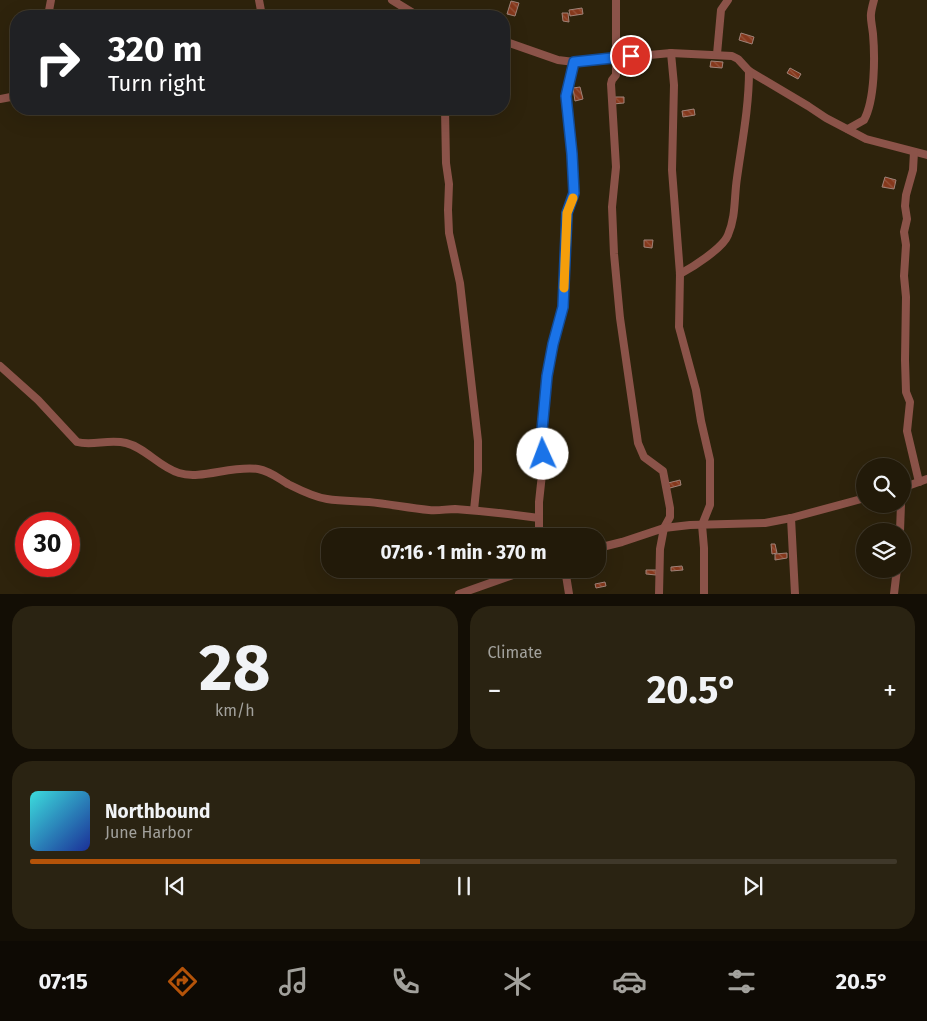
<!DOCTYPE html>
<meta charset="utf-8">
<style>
body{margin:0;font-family:"Fira Sans",sans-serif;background:#2a2312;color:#f1f3f6;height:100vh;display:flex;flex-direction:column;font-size:19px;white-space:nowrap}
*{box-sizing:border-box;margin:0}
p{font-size:16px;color:#a2a19c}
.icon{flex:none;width:28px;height:28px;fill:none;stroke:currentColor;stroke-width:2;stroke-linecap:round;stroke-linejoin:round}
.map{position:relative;height:594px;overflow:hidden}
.drawer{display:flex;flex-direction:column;gap:12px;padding:12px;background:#130e05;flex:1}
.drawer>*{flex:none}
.top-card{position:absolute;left:10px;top:10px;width:500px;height:105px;border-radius:20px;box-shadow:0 5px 20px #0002,0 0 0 1px #3f382a;background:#202124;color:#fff;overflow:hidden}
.buttons{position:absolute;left:856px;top:458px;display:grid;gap:10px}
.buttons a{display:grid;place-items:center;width:55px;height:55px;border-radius:50%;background:#221a09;box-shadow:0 5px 20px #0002,0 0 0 1px #3f382a;font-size:25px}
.speed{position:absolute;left:15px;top:512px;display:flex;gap:10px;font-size:25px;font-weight:700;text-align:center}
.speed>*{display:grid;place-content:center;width:65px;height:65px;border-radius:50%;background:#221a09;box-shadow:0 5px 20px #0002,0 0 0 1px #3f382a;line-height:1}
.speed .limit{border:8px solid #d22;background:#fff;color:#111}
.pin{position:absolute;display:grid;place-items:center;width:42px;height:42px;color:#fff;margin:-21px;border:2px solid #fff;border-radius:50%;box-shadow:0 1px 5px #0007}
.me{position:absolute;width:55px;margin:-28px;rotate:358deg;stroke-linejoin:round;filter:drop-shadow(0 0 4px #0008)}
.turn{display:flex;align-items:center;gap:18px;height:105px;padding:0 15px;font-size:22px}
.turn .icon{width:65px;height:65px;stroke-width:2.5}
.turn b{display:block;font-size:35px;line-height:42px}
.big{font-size:38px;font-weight:700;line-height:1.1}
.drawer .widget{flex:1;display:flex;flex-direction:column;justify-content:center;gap:8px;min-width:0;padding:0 18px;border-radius:20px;background:#2a2312}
.drawer .dial{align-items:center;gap:0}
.dial b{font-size:65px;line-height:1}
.song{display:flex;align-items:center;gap:15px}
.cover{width:60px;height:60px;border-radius:8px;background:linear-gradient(135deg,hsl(180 70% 55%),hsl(230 70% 35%))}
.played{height:5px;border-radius:2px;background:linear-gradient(90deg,#b45309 45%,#3f382a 45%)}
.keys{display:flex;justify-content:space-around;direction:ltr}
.heat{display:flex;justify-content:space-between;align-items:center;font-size:28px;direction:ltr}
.drawer .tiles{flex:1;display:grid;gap:12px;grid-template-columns:1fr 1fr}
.widget:last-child{grid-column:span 2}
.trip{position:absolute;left:321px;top:528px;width:285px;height:50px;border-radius:20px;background:#221a09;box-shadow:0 5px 20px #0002,0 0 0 1px #3f382a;font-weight:700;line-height:50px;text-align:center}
.dock{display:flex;height:80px;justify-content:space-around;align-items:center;background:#0e0a04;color:#a2a19c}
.dock .icon{width:35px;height:35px}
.dock .on{color:#b45309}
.dock b{font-size:22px;color:#f1f3f6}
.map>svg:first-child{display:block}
</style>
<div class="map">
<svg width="927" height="594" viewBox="0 0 927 594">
<defs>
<pattern id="building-back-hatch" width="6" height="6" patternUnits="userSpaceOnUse" patternTransform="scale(1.25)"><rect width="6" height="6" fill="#85381c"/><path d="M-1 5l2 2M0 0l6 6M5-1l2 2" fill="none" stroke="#96543c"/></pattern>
</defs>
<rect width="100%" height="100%" fill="#2e230c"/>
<!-- building -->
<g fill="url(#building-back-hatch)" stroke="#a08278">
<path d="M511,1L519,3L515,16L507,14Z"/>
<path d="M582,8L583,14L570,16L569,10Z"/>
<path d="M562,13H568L569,22L563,21Z"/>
<path d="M741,33L754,37L752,44L739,40Z"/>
<path d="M711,61L723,62L722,68L710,67Z"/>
<path d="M790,68L801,74L798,79L787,73Z"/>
<path d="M580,87L583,99L575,101L573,88Z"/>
<path d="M612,97H624V103L613,104Z"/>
<path d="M694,109L695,115L683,117L682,111Z"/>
<path d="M885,177L896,180L894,189L882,187Z"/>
<path d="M644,240H653L652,248L644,247Z"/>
<path d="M680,480L681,485L670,488L668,483Z"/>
<path d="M771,544H775L777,553L772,554Z"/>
<path d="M787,553V558L775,560V554Z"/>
<path d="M682,566L683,570L671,571V567Z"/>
<path d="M646,570H656V575L646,574Z"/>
<path d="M605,582L606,586L596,588L595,584Z"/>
</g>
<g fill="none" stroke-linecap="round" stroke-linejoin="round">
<!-- minor -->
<g stroke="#8b5349" stroke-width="8">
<path d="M259,0L262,16"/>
<path d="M392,0L418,16"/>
<path d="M616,0V75L612,80L611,84L616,167L612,207L614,254L620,318L638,443L644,457L663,471L670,508V517L664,528L660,549L659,594"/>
<path d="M48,16L51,0"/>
<path d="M504,41L558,60L574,62L671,53L732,56L738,59L749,71L808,106L826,118L866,139L927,155"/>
<path d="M671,53L674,85L672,170L680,274L679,327L696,390L701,421L710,460V505L702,525L704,548V594"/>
<path d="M717,54L721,10L728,0"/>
<path d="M0,99L16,96"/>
<path d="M445,109L446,163L449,184L448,210L449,233L460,283L478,441V471L474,510"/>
<path d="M848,129L864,120C875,100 875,57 873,34C871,17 869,18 874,0"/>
<path d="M914,152L913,170L906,195L905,206L907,219L904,232L906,245L904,276L906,297L905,360L906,392L910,402L907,431L919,482"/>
<path d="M680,274C693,267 723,248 728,235C736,217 734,197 737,178C742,142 749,107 749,71"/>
<path d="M0,366L38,400L77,442C92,446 109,439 126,443C146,448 159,467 179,473C201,480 232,465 258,469C270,471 278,478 288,484C300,490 313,497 327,499C341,501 355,501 369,502C389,504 409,508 429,510C438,511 447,509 455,509C483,511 511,514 539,518"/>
<path d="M902,488L927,479"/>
<path d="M791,518L795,594"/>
<path d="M900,531L901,504"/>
<path d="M539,536V502L543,465L542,430L544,416L547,376L553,344L563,307L567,213L574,193L572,154L566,96L574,62"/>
<path d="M598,548L622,542L664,528L690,525L765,523L791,518L865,498"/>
<path d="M565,569L569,594"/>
<path d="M459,594L530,569"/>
<path d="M894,594L897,569"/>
</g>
</g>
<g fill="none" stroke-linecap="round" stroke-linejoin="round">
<!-- route casing -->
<g stroke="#114b97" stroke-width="12">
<path id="route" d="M543,454L542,430L547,376L553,344L563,307L567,213L574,193L572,154L566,96L574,62L631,56"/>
</g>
<!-- route -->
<use href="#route" stroke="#1a73e8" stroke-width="9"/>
<!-- slow -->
<path stroke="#f59e0b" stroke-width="9" d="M564,288L567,213L573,198"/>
</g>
</svg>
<div class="buttons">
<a><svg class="icon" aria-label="search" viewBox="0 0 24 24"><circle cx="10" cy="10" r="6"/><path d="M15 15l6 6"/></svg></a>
<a><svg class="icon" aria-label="layers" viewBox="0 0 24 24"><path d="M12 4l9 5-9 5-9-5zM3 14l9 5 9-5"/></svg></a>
</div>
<div class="speed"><div class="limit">30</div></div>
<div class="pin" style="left:631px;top:56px;background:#d93025"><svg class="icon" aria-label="arrive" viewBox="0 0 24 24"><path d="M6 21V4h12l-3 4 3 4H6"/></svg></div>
<svg class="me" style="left:543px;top:454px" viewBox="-20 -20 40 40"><circle r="19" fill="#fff"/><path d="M0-13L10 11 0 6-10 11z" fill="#1a73e8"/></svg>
<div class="trip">07:16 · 1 min · 370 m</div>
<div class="top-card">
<div class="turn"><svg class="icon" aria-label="right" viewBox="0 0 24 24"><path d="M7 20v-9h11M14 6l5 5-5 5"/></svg><div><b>320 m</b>Turn right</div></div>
</div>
</div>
<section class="drawer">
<div class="tiles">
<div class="widget dial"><b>28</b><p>km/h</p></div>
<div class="widget"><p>Climate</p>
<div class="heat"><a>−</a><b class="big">20.5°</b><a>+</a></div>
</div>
<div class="widget">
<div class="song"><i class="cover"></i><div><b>Northbound</b><p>June Harbor</p></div></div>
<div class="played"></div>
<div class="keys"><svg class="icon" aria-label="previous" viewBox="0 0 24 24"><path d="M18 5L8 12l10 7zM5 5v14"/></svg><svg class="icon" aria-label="pause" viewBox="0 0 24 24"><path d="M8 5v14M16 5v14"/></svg><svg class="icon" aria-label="next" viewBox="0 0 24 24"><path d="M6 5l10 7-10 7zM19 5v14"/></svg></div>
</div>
</div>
</section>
<nav class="dock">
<b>07:15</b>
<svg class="icon on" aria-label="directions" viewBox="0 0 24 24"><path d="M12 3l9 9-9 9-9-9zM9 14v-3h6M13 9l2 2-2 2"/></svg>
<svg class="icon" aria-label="music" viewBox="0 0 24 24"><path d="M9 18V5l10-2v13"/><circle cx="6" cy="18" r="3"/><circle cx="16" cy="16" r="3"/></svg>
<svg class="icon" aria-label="phone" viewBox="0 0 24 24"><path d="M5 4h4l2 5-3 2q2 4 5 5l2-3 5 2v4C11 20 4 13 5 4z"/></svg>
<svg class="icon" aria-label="climate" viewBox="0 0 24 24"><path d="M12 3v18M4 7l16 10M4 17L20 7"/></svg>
<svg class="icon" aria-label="car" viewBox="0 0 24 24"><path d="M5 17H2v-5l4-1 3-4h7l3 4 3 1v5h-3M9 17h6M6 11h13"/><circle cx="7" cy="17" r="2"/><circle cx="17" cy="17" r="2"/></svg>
<svg class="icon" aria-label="filters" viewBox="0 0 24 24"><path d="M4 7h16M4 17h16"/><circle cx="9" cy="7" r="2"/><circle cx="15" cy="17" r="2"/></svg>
<b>20.5°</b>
</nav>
